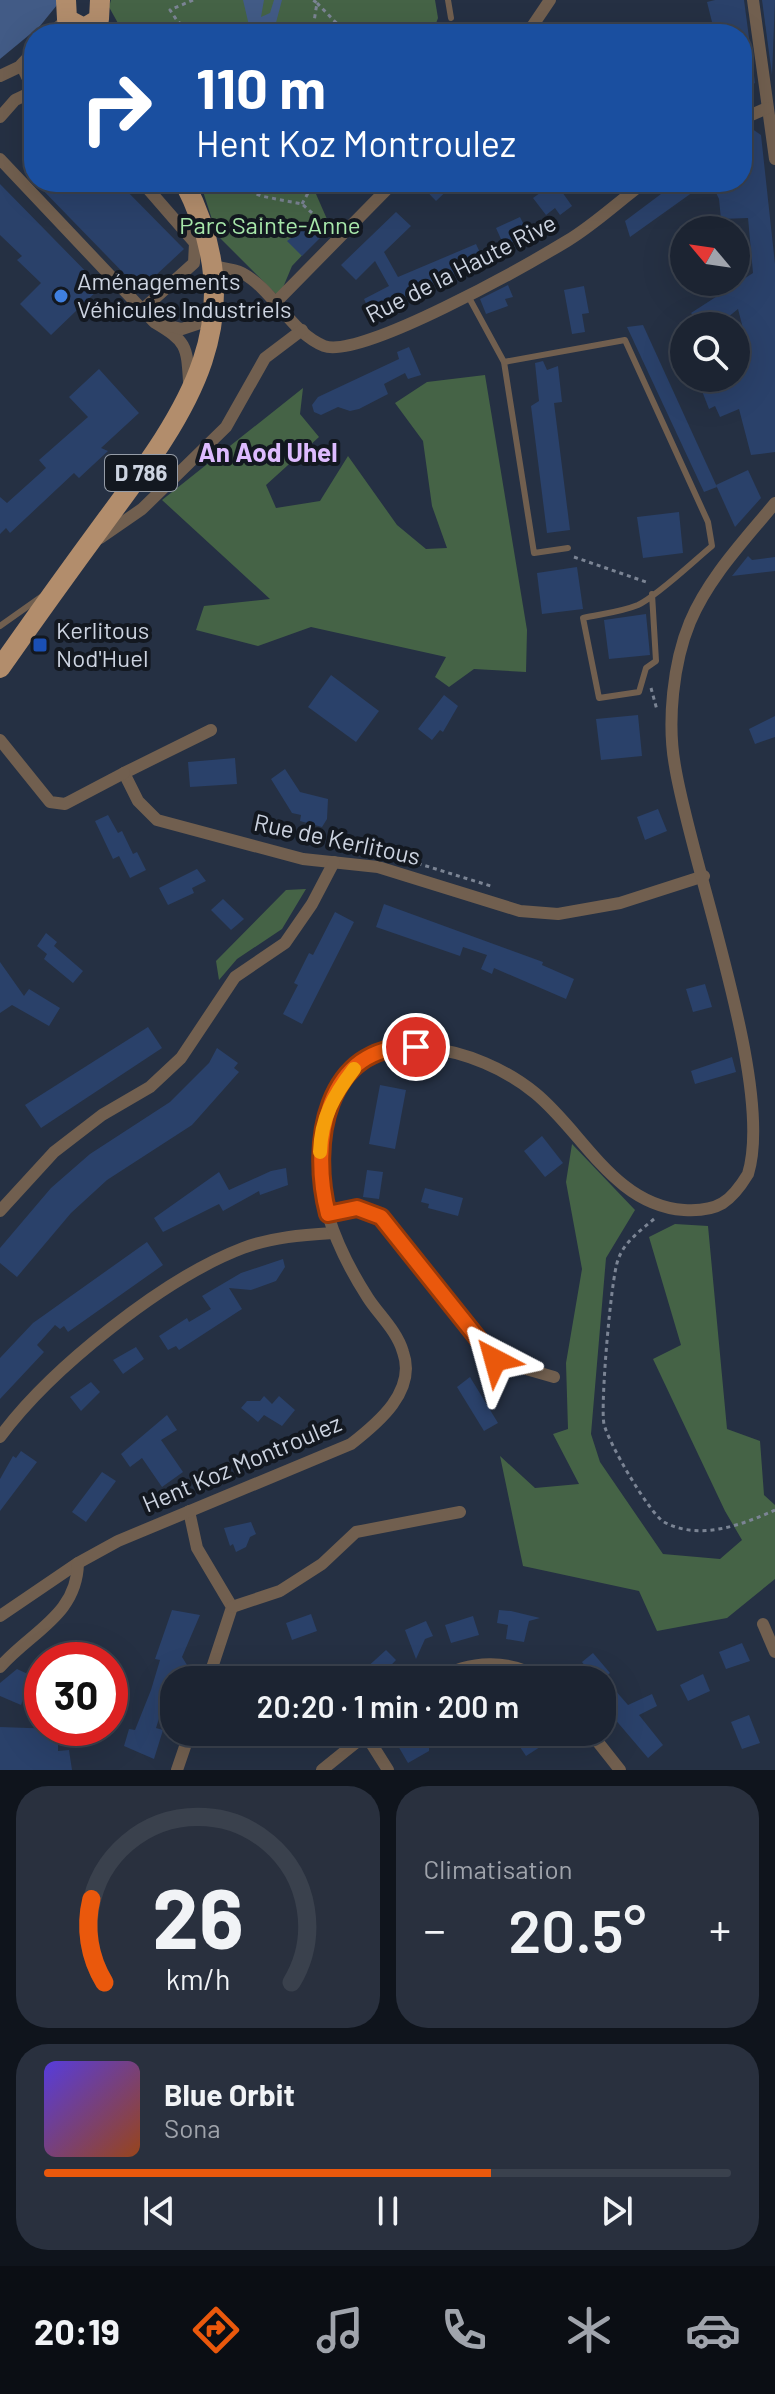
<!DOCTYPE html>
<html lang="fr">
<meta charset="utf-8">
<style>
body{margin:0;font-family:Barlow,sans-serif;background:#29303e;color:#f1f3f6;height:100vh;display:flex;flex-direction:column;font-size:30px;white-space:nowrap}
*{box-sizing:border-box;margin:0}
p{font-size:26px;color:#a0a4ac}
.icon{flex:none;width:44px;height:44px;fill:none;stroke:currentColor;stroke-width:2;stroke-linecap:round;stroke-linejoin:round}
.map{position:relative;height:1770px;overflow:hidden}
.sheet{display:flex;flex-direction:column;gap:16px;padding:16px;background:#0f141c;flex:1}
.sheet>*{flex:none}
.hud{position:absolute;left:24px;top:24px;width:728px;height:168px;border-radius:32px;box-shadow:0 8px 32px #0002,0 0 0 2px #3a414d;background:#1a4fa0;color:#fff;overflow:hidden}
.needle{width:52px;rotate:299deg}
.fabs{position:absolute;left:670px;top:216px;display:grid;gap:16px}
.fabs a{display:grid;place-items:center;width:80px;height:80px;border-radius:50%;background:#1c2432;box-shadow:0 8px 32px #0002,0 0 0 2px #3a414d;font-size:40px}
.speed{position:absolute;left:24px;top:1642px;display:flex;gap:16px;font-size:40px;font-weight:700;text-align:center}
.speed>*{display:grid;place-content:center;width:104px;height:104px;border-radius:50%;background:#1c2432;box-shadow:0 8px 32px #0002,0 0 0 2px #3a414d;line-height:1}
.speed .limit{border:12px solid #d22;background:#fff;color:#111}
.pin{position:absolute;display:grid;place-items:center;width:68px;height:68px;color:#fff;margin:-34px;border:4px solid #fff;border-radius:50%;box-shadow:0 2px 8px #0007}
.me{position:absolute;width:88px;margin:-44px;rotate:321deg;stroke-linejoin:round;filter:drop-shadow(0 0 6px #0008)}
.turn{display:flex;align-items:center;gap:28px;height:168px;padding:0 40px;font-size:36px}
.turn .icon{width:104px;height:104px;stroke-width:2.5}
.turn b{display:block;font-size:56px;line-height:68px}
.big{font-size:60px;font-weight:600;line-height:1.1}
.sheet .card{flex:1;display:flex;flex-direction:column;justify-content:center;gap:12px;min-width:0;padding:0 28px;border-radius:32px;background:#29303e}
.sheet .dial{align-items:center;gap:0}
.dial svg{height:208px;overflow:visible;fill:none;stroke:#3a414d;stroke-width:7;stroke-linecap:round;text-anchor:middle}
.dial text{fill:#f1f3f6;stroke:none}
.song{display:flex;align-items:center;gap:24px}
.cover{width:96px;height:96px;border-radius:12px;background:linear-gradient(135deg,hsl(250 70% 55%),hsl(20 70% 35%))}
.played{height:8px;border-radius:4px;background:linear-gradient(90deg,#ea580c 65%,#3a414d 65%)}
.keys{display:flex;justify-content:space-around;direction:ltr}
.heat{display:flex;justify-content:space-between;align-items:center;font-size:44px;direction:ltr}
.sheet .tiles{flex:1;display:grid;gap:16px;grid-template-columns:1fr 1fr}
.card:last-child{grid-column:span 2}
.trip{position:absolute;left:160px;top:1666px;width:456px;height:80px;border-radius:32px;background:#1c2432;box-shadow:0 8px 32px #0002,0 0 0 2px #3a414d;font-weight:600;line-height:80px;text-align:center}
.dock{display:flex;height:128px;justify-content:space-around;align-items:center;background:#0b0e14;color:#a0a4ac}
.dock .icon{width:56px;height:56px}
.dock .selected{color:#ea580c}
.dock b{font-size:36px;color:#f1f3f6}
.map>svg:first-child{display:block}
</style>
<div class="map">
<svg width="775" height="1770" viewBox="0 0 775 1770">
<rect width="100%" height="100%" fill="#253043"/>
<!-- green -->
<g fill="#456346">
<path d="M111,0H435L438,18L432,34H124L109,7Z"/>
<path d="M200,182H329L316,194L330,226L292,266L279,297L217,235Z"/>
<path d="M485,375L527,630L526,672L474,669L449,687L435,677L446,657L311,627L258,646L196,630L204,606L270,599L162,500L303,388L300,414L319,437L266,485L276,508L320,501L348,456L397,525L426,549L447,548L432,506L423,441L395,403L427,382Z"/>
<path d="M306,889L282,929L237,959L219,980L216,961L286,890Z"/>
<path d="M572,1144L635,1210L606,1258L591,1434L600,1462L663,1554L720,1559L742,1540L725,1511L653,1359L681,1345L649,1237L675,1224L708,1226L727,1429L760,1441L764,1495L775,1505V1579L727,1618L657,1631L639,1591L523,1566L500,1456L535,1488L579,1484L553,1434L568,1429L566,1363L582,1269L566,1182Z"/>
</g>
<!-- water -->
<g fill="#425b86">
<path d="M0,0H61L40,26L0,59Z"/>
<path d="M264,0L261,17L270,13L274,0H282L273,34H251L243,0Z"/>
</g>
<!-- building -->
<g fill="#2a416a">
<path d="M715,0H744L755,83L742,90V34H684L683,29L712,22L707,2Z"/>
<path d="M762,0H775L772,75Z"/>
<path d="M748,126L761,135L775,264V452L751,455L739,409L720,417L715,406L709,409L697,378H736V350L747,344L738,309L717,326H702L691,313L753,273L748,218L721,219L719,199L711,182H742V128Z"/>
<path d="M35,182H118L184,249L140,290Z"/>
<path d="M418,182H456L436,201Z"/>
<path d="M555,182L572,206L560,215L555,208L546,215L533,198Z"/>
<path d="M677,182H707L630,237L625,221Z"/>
<path d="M0,184L101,287L51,335L20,304L41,283L17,260L22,256L0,235Z"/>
<path d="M396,212L411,226L384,252L398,277L476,244L483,259L384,312L382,308L371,314L364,299L389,286L375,261L356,280L341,265Z"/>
<path d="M520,217L529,235L504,246L496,228Z"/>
<path d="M311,223L323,235L302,256L287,241Z"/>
<path d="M508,285L513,297L505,299L508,306L486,314L480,299Z"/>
<path d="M584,286L589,313L582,314L585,332L572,334L564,290Z"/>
<path d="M643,325L717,487L704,492L627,327Z"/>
<path d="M409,347L421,375L408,379L405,373L384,384L388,394L359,409L350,411L338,407L321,415L314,412L312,405L318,397L399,359L397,352Z"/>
<path d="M543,361L547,370L558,366L562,402L554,403L570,530L547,533L531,406L539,401L535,363Z"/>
<path d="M99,369L139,413L101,448L108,451L79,478L74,473L10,533L6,528L0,534V497L7,503L46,468L39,460L88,417L69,397Z"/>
<path d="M748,470L761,498L735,527L716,485Z"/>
<path d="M679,512L683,553L643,558L637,517Z"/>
<path d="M748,556L752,560L775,557V571L732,576Z"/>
<path d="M577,567L583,609L542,614L537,573Z"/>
<path d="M646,614L650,655L609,659L604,620Z"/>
<path d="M331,675L379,711L356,742L308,707Z"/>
<path d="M444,695L458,706L443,732L440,730L432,740L418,729Z"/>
<path d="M638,715L642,756L601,760L596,719Z"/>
<path d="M775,716V737L755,744L749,729Z"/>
<path d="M235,758L237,784L190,787L188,762Z"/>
<path d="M285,769L300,792L328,799L327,819L322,827L300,821L301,815L292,813L271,779Z"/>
<path d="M658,809L667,831L645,840L637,817Z"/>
<path d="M108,815L118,833L122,831L133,854L137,852L146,870L130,878L119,856L113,859L95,821Z"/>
<path d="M197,869L206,881L192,888L194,893L168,905L159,888Z"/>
<path d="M223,899L244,919L231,930L211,910Z"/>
<path d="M384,904L543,962L542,965L574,979L566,999L494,968L492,974L481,969L487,955L463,947L460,956L376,927Z"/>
<path d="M335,912L354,922L302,1024L283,1014L298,985L294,983L309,953L313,955Z"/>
<path d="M46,933L57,942L54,946L83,971L73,983L44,959L47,954L37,946Z"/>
<path d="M0,962L24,996L29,989L60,1008L49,1026L12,1005L0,1013Z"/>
<path d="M705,984L712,1007L693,1012L686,989Z"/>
<path d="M148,1027L162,1048L41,1128L25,1105Z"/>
<path d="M217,1048L238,1063L234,1068L239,1072L192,1125L107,1180L71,1213L17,1277L0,1263V1248L51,1188L90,1154L170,1102L209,1063Z"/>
<path d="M732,1057L736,1072L695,1084L691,1071Z"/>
<path d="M380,1085L406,1090L395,1149L369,1144Z"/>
<path d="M542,1136L563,1163L545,1177L524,1151Z"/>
<path d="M286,1168L288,1185L260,1195L259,1191L223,1211L219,1204L163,1232L154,1218L219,1172L229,1190L271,1171Z"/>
<path d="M367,1170L383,1172L379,1199L363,1197Z"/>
<path d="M425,1188L463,1198L458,1216L428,1208L429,1204L421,1202Z"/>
<path d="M147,1242L163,1265L68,1332L64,1326L60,1329L55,1325L37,1345L44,1352L0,1399V1358L33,1323Z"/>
<path d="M283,1259L285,1267L276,1281L251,1290L229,1288L242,1309L179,1350L176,1346L168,1350L159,1336L187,1318L189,1322L211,1309L202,1296L241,1273Z"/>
<path d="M136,1347L144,1359L123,1374L113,1360Z"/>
<path d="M470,1377L498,1423L484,1431L457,1387Z"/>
<path d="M91,1382L100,1392L81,1411L70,1397Z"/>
<path d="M264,1396L272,1404L279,1396L295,1410L282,1426L264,1415L258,1422L241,1408L247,1401H260Z"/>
<path d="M167,1415L177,1430L161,1440L183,1472L162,1487L142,1458L130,1467L121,1454Z"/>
<path d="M21,1451L37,1462L0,1511V1479L13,1456L16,1458Z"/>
<path d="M102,1472L116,1481L86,1522L72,1512Z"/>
<path d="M251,1522L256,1534L250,1537L246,1547L236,1552L233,1544L230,1546L224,1528Z"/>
<path d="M172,1610L200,1615L182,1657L187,1665L174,1680L171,1697L164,1703L156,1728L163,1730L154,1759L124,1746L129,1729L135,1730L151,1690L160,1660L155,1659Z"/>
<path d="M499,1610L511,1611L540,1618L529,1621L524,1642L506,1639L508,1625L497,1623Z"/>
<path d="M311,1614L317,1631L292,1640L286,1623Z"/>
<path d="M473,1616L479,1635L451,1643L445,1625Z"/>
<path d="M426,1621L433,1636L425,1639L416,1659L405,1630Z"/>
<path d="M742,1643L750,1661L726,1669L719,1652Z"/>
<path d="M386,1650L396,1660L377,1680H372L364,1670Z"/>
<path d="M593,1653L610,1673L601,1680H596L582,1662Z"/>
<path d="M17,1669L32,1676L21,1705L0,1696V1683Z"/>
<path d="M703,1674L710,1691L688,1701L680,1685Z"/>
<path d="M614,1689L628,1705L652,1694L657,1706L639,1715L663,1745L648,1758L602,1704V1698Z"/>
<path d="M749,1715L760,1743L742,1749L731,1722Z"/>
<path d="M0,1727L58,1729V1751L69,1750L72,1770H0Z"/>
<path d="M405,1732H423L429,1741V1751L408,1763L394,1739Z"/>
<path d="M510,1732H530L540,1747L526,1756Z"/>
</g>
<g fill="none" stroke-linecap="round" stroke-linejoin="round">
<!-- path -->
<g stroke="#7b8494" stroke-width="3" stroke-dasharray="4 4" stroke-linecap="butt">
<path d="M193,0L170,10L178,22L200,34"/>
<path d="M317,3L347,34"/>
<path d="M312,34L317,3L313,0"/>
<path d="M742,93L753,87"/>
<path d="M227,182L261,196L302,204L330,229"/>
<path d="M302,204L314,182"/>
<path d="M574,557L649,583"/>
<path d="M651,688L657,710"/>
<path d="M410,861L494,887"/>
<path d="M654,1219C640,1231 624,1242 618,1260C611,1277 600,1408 604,1424C608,1442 649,1513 664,1522C699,1541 742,1525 775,1510"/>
</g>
<!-- lane -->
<g stroke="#715f4f" stroke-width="6">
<path d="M448,0L451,18"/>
<path d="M19,67L30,90"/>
<path d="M467,294L504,362L534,553L568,548"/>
<path d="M504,362L625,340L708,522L712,546C695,560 656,597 638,605C621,612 601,614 583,618L599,698L639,692L646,668L656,661L652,594"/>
<path d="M0,626L41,597"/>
</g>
<!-- street -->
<g stroke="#715f4f" stroke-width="12">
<path d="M753,0L775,159"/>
<path d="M51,34L67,19"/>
<path d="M527,34L550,0"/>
<path d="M0,76L19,67L34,51"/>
<path d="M0,117L15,100L34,91"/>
<path d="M742,119L767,108"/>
<path d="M0,159L154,322C186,341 187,345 189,382"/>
<path d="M142,182L195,243L194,263L143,309"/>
<path d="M213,266C222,268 234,269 242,273C274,290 291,333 324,346C360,360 529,264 567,241C594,225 619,201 645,182"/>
<path d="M277,301L394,182"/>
<path d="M165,325L182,329L212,319"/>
<path d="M100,538L142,509L226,427L265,358L302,330"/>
<path d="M211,730L124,773L138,801L157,820L303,859L378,867L520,911L558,914L620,903L704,876"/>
<path d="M0,740L50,802L65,804L124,773"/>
<path d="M0,1211L54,1152L102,1115L150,1087L181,1058L235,977L285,943L312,904L334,862"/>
<path d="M328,1214L357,1208L381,1217L495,1360L554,1377"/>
<path d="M0,1437C50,1369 164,1278 243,1248C273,1237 302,1235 333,1233"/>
<path d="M189,1511L197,1548L232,1607L208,1680"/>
<path d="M232,1607L280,1591L322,1564L356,1532L460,1512"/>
<path d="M0,1616L78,1563L118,1541L351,1444C378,1423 417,1391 403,1352C397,1331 379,1315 368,1298C330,1239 302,1168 332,1099C368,1017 479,1047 535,1093C583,1132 614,1205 684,1210C718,1212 731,1202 748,1174C775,1086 691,866 675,766C667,722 673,663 690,622C709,577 744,541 775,503"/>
<path d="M763,1624L775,1652"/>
<path d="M0,1667C32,1631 77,1615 78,1563"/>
<path d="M436,1680C469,1660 510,1658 543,1680"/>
<path d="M590,1732L620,1770"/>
<path d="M366,1735L388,1770"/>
<path d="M177,1770L190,1732"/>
<path d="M322,1770L369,1732"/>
</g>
<!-- primary -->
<g stroke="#b28d6c" stroke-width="20">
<path d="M66,0L67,19L84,28L99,19L100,0"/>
<path d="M0,668C35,618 71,568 107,519C188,410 255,319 184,182"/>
</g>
</g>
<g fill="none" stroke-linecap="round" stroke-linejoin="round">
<!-- route casing -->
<g stroke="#983908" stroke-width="20">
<path id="route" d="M416,1047C324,1043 310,1145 328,1214L357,1208L381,1217L495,1360"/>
</g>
<!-- route -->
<use href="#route" stroke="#ea580c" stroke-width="14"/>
<!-- slow -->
<path stroke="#f59e0b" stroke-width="14" d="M320,1152C321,1118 334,1095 354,1069"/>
</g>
<!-- markers -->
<circle fill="#3f7fe0" stroke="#131820" stroke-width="3" cx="61" cy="296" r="8"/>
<rect fill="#1a4fb4" stroke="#131820" stroke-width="3" x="32" y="637" width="16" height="16" rx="4"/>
<g text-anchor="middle" stroke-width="8" stroke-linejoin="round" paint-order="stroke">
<!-- shield labels -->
<rect fill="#131820" stroke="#959ca7" stroke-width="2" x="105" y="455" width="72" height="36" rx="6"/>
<g font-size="22" font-weight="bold" fill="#cdd4e1">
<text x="141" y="481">D 786</text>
</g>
<!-- park labels -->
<g font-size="24" fill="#a8e8ab" stroke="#131820">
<text x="270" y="234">Parc Sainte-Anne</text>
</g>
<!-- street labels -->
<g font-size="24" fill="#cdd4e1" stroke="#131820">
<text transform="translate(461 269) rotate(-27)" y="8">Rue de la Haute Rive</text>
<text transform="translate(337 840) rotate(12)" y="8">Rue de Kerlitous</text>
<text transform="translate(242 1464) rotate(-23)" y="8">Hent Koz Montroulez</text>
</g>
<!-- poi labels -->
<g font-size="24" fill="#cdd4e1" stroke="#131820" text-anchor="start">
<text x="77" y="290">Aménagements<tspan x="77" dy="28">Véhicules Industriels</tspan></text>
<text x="56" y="639">Kerlitous<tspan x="56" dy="28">Nod'Huel</tspan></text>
</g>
<!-- neighbourhood labels -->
<g font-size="26" font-weight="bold" fill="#debbff" stroke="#131820">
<text x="268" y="462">An Aod Uhel</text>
</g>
</g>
</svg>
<div class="fabs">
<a><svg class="needle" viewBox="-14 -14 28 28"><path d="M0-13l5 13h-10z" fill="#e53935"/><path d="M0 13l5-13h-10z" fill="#a0a4ac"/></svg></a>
<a><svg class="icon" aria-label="search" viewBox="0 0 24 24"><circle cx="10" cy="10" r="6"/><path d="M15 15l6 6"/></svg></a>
</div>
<div class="speed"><div class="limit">30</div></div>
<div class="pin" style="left:416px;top:1047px;background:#d93025"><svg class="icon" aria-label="arrive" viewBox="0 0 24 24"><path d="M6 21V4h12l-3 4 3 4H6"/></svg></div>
<svg class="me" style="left:495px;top:1360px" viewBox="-20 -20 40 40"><path d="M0-17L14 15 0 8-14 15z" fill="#ea580c" stroke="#fff" stroke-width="4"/></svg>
<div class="trip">20:20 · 1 min · 200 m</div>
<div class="hud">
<div class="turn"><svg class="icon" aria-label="right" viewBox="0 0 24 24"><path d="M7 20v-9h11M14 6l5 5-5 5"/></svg><div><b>110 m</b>Hent Koz Montroulez</div></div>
</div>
</div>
<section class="sheet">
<div class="tiles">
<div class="card dial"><svg viewBox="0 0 100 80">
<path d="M14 69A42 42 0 1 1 86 69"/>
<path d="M14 69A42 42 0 0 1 9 37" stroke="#ea580c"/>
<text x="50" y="56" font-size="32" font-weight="700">26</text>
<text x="50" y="72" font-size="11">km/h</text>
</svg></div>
<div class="card"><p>Climatisation</p>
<div class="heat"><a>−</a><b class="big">20.5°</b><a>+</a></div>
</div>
<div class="card">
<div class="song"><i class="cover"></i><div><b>Blue Orbit</b><p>Sona</p></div></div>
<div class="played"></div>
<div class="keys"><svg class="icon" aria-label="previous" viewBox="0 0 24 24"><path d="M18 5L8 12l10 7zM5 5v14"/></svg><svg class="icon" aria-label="pause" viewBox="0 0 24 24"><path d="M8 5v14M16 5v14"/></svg><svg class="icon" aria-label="next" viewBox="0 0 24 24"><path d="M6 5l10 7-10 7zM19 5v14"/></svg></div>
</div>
</div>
</section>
<nav class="dock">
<b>20:19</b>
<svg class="icon selected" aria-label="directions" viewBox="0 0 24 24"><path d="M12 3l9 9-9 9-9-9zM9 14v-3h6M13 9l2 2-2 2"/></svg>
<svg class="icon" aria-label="music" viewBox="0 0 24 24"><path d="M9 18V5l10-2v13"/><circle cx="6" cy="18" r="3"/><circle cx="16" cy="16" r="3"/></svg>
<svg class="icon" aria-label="phone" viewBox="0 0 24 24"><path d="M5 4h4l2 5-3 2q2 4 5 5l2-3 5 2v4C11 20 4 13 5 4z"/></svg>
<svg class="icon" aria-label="climate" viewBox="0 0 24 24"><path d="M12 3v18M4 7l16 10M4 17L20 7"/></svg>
<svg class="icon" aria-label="car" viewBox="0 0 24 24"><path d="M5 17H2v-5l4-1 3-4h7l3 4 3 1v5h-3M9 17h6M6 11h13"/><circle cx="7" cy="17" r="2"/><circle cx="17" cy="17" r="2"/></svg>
</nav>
